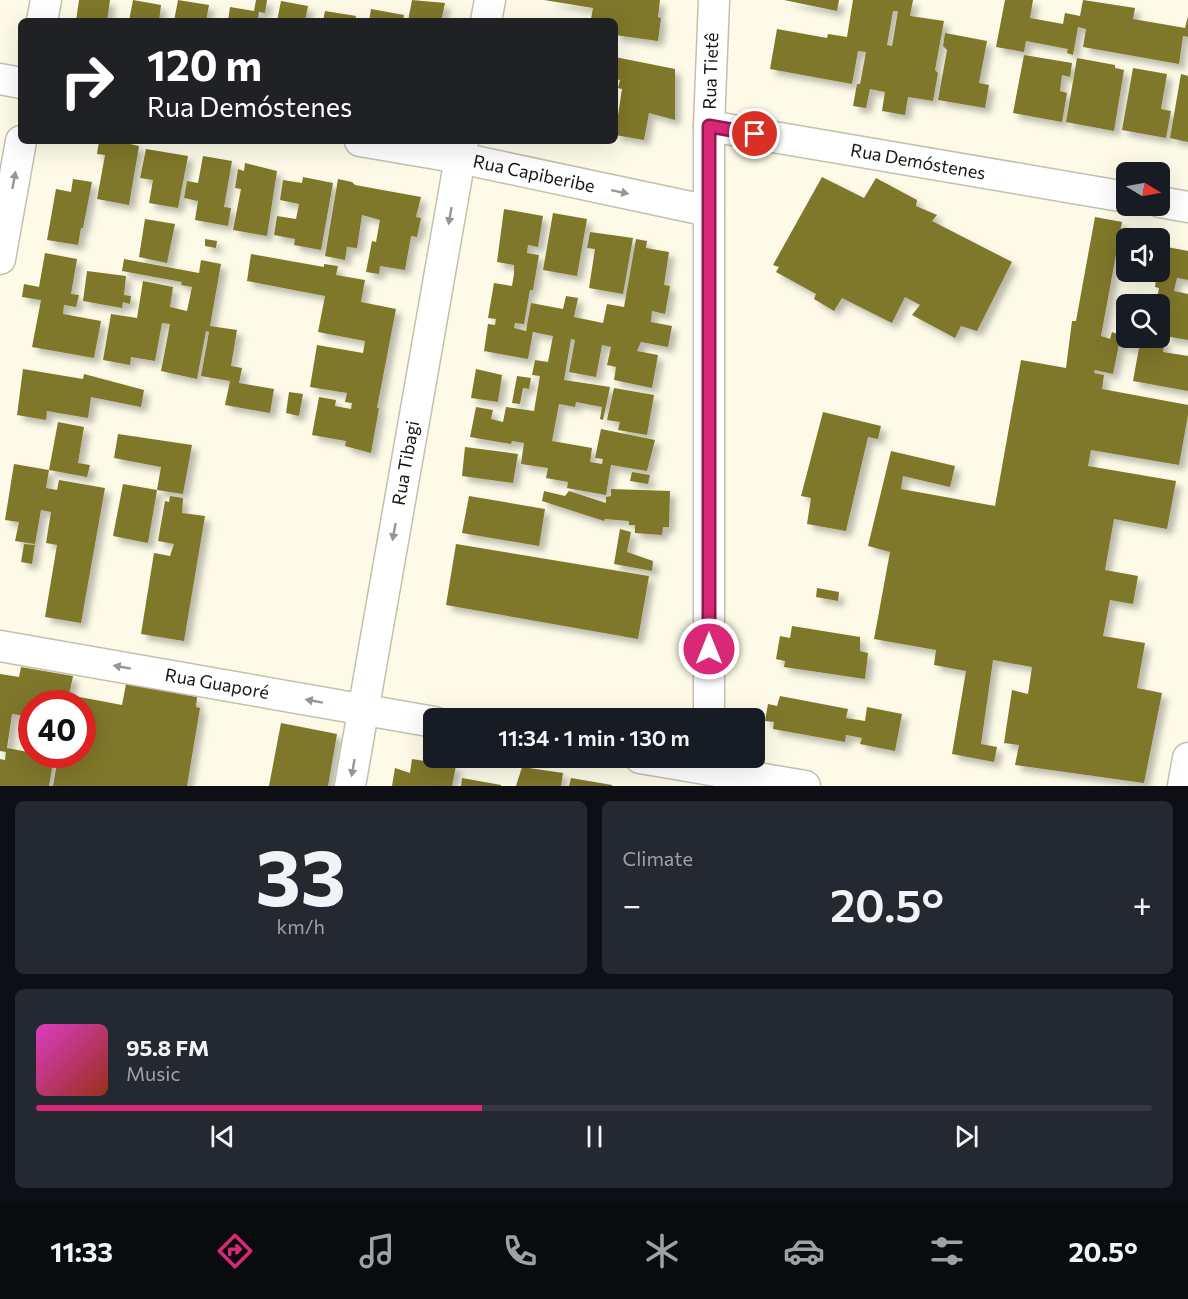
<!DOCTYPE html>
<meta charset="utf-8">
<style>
body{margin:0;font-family:Commissioner,sans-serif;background:#242831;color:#f1f3f6;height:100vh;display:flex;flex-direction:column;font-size:22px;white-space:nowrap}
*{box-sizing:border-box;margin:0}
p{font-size:20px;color:#9ea1a6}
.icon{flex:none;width:33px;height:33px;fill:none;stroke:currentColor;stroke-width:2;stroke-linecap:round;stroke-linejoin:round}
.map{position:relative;height:786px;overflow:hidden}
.drawer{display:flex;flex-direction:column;gap:15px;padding:15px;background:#0d0f14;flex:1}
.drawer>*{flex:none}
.guide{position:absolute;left:18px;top:18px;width:600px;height:126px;border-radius:9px;box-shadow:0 6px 24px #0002;background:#202124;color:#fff;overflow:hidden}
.needle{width:39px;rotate:100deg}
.buttons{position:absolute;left:1116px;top:162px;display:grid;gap:12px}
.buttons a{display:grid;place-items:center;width:54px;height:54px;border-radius:9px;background:#171b24;box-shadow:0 6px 24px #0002;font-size:30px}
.speed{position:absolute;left:18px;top:690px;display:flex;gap:12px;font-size:30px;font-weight:700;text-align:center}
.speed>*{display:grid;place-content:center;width:78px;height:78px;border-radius:50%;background:#171b24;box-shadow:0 6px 24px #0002;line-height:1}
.speed .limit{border:9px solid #d22;background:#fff;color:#111}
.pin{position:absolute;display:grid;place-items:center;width:51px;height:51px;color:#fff;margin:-26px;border:3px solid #fff;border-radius:50%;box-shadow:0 2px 6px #0007}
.me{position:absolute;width:66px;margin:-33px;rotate:0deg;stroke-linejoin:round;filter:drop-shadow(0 0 4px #0008)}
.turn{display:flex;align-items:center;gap:21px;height:126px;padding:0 30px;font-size:27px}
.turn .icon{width:78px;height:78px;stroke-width:2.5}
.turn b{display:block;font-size:42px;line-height:51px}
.big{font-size:45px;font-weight:600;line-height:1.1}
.drawer .card{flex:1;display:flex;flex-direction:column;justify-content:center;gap:9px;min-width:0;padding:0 21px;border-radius:9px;background:#242831}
.drawer .dial{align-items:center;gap:0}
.dial b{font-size:78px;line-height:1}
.song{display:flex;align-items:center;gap:18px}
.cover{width:72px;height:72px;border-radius:9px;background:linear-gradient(135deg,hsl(310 70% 55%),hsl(10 70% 35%))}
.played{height:6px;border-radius:3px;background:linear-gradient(90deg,#db2777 40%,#363941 40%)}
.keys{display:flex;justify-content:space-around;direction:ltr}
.heat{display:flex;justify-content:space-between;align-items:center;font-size:33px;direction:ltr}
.drawer .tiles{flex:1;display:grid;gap:15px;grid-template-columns:1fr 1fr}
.card:last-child{grid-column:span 2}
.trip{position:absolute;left:423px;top:708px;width:342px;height:60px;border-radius:9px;background:#171b24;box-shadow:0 6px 24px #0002;font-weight:600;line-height:60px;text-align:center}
.tab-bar{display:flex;height:96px;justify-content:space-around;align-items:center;background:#090b0e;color:#9ea1a6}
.tab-bar .icon{width:42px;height:42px}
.tab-bar .selected{color:#db2777}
.tab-bar b{font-size:27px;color:#f1f3f6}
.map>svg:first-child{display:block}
</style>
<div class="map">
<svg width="1188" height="786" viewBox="0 0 1188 786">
<defs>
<filter id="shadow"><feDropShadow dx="5.5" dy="5.5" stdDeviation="3" flood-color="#0004"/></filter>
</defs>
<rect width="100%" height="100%" fill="#fdfbe8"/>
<!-- building -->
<g fill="#7f772c" fill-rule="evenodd" filter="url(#shadow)">
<path d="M79,0H110L107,21H76Z"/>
<path d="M133,0L161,5L159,21H129Z"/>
<path d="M178,0L209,5L206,21H174Z"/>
<path d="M256,0H267L265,13L259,12L258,21H228L230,7L254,11Z"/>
<path d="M412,0L445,3L441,21H408Z"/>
<path d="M544,0H660L658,17L661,18L658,41L615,35V21L591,19L593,8Z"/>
<path d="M784,0H839L837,11Z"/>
<path d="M853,0H913L910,16L944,21L935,70L938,73L933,101L908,97L905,115L882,111L885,92L870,89L866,108L853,106L857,84H860L866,52L858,51L852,84L770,69L777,29L827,38L828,34L847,37ZM893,11H898L892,46L887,45Z"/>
<path d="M1005,0H1033L1030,18L1063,24L1065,13L1080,16L1083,0L1135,8L1133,19L1185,28L1188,16V37L1183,36L1179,64L1083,47L1086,29L1078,27L1073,55L1067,53L1068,49L1026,41L1024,52L996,47Z"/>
<path d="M281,1L308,6L305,21H277Z"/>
<path d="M371,9L404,15L403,21H369Z"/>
<path d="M325,11L356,16L355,21H323Z"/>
<path d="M945,33L987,41L979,83L989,85L985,108L938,100L947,50L943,46Z"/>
<path d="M1024,55L1072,63L1070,77L1062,75L1060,91L1067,93L1062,122L1013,113Z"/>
<path d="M615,57L675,69V120L649,113L644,140L615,135L622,89L618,88L620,80L615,79Z"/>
<path d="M1077,58L1115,65V68L1124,70L1114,131L1066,122Z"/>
<path d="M1133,68L1167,74L1161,109L1171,111L1166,138L1122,130Z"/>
<path d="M1181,74L1188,76V142L1170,138Z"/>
<path d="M99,141H116L139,146L129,205L97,199L105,155L97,154Z"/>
<path d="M146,149L188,156L178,208L149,203L153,180L140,178Z"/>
<path d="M203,156L232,161L224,207L231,208L228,226L195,220L198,201L184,198L187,181L198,183Z"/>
<path d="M245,163L277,171L267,236L233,230L241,189L235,188L238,169L244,171Z"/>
<path d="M303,177L333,183L321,250L294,245L295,239L274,235L277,216L296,219L299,204L280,200L283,180L302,183Z"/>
<path d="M822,177L864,198L876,178L917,200L916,206L937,215L932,221L1012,262L977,331L961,326L955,338L912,315L920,305L905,297L892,323L842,298L834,311L814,299L816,294L776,272L779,267L773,265Z"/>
<path d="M73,179L92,182L83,228H81L78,245L47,240L56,189L71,192Z"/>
<path d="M338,179L352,182L355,185L421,197L416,217L421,218L417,237L411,236L405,270L380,266L379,274L366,272L372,241L376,242L380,220L362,215L357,248L347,247L345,260L325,256Z"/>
<path d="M504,209L543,216L538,247L528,245L527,253L539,255L533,290H530L524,324L515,323L514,328L526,331L531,303L563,309L566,296L578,298L574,317L603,323L607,304L624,307L636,239L647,241L646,248L669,252L664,285L670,286L665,314L652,311L651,322L672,326L668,347L641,342L637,351L658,355L652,388L614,380L616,367L607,365L611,347L602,345L596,377L569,372L575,340L571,339L564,380L610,387L603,420L600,419L602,407L576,402L575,407L559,404L552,441L592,448L590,462L602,464L603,459L595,458L601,429L655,440L647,471L611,465L606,495L567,488L568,482L546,478L548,468L521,464L524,443L512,441L511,444L470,437L476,407L493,410L491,419L503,422L506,407L534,411L540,376L532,375L535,360L548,362L553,336L533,332L528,359L484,351L488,324L495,325L496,319L488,318L494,283L512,286L514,274V265L497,262Z"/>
<path d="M553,213L587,219L577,276L543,270Z"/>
<path d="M1095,217L1122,222L1101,336L1110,339L1112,332L1120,335L1121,332L1126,333V338L1165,340L1163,352L1188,356V391L1133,381L1139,348L1119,344L1113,374L1095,370L1094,373L1104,375L1102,389L1188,405V415L1179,465L1091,450L1088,466L1176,481L1167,529L1114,519L1105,570L1138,576L1133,604L1110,600L1103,636L1145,643L1137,688L1162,693L1144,783L1015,765L1019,745L1004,743L1012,690L1028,694L1032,667L993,660L981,744L997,747L994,762L952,754L966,671L934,665L936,650L874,639L890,552L868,546L891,451L955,466L950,487L903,476L901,489L995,506L1021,360L1066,368L1072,321H1076Z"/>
<path d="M145,219L175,224L167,263L139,257Z"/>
<path d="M590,232L633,238L623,294L589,288L595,249L587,248Z"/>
<path d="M205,239L217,241L216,248L205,246Z"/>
<path d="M1162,246L1188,251V280L1177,278L1174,291L1188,294V340L1165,336L1167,322L1160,321V304H1156L1159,288L1155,287L1157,272H1160Z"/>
<path d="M45,253L77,259L71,294L79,295L76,307L64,305L63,314L101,321L94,358L32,347L41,300L22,297L24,284L39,287Z"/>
<path d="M251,254L324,267V264L338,266L336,275L365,280L361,302L396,309L377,408H379L371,453L345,446L346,441L312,435L319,397L336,400L335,406L351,409L352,403L345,402L347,393L310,387L317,345L363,353L365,341L318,332L325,296L247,281Z"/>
<path d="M124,259L199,273L201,260L221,264L210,326L237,330L231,366L242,368L239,383L274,389L270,413L225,405L230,381L201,376L209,332L206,331L197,379L161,371L170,324L162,323L155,361L131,357L130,365L103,360L111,314L137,318L143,281L173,287L170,307L187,311L192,287L181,285L182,282L122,271Z"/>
<path d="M87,271L126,276L124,295L131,296L130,304L123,302L122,308L83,301Z"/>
<path d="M23,369L83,379L84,374L144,390L141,407L91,397L88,418L47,411L46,420L17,415Z"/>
<path d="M476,369L502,375L498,402L471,398Z"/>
<path d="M517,376L531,378L529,389L523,388L520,404L512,403Z"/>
<path d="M614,388L654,395L647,435L618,430L620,422L607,420Z"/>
<path d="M289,392L303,394L299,416L286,413Z"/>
<path d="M823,412L881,426L878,439L868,437L846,531L807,524L811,498L801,496Z"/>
<path d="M58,422L84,427L78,463L90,465L87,477L49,470L46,488L57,490L59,480L105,488L81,623L45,617L57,545L46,543L51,512L41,510L35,544L15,541L19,522L5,520L14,464L49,470Z"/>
<path d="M118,434L192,445L183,494L157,490L161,467L114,458Z"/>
<path d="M465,447L518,454L513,483L462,476Z"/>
<path d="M632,472L650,475L648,484L630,481Z"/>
<path d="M123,484L157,490L148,543L113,536Z"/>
<path d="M611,489L670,491L669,527H663L662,535L635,533V525H629V521L605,519L604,521L542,501L544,491L565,496L569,491L606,503V497L611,496Z"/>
<path d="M170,496L183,498L182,513L205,516L184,641L141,634L154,553L170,556L174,544L158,541L165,501L169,502Z"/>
<path d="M469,496L545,509L539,546L462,533Z"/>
<path d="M620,529L631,532L627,552L653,561L652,571L614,564Z"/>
<path d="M24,544L35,545L32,564L21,562Z"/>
<path d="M456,544L649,576L638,639L446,605Z"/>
<path d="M817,588L839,592L838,601L816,597Z"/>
<path d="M792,626L860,637V651L868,653L865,679L784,667L785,661L776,659L780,636L790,638Z"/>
<path d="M21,667L73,676L69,695L122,705L126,684L197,697L196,707L200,708L187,786H53L58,757L54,756L49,786H0V759L5,760L6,752L0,751V674L19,677ZM32,704H82V754H32ZM12,714L26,716L22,736L30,737L28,752L7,748Z"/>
<path d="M780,696L848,709L846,718L865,721L867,707L902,714L895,751L860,744L862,738L852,736L846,735L845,742L773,729L774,722L765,721L768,704L777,706Z"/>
<path d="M281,723L337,734L328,786H269Z"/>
<path d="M412,759L456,766L452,786H392L395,768L410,773Z"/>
<path d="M522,767L563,773L561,786H516Z"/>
<path d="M462,778L501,785V786H461Z"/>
<path d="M571,778L612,785V786H569Z"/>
</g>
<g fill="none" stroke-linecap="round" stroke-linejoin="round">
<!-- minor casing -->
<g stroke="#c2c0ae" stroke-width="33">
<g id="minor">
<path d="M42,21L46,0"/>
<path d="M486,21L490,0"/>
<path d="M0,79L21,83"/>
<path d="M709,126L1126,197"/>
<path d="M360,141L460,158L709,211"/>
<path d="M1160,202L1188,207"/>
<path d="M0,259L21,141"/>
<path d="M0,646L434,722"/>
<path d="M709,718V126L714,0"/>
<path d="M640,758L805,786"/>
<path d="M350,786L463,141"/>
<path d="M1183,786L1188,758"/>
</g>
</g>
<!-- minor -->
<use href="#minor" stroke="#fff" stroke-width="30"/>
</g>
<!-- one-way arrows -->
<defs><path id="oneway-solid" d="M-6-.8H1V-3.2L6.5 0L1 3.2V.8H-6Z" transform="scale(1.5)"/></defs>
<g fill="#979693">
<use href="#oneway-solid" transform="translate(14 180) rotate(-80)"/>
<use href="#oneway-solid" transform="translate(620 192) rotate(12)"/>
<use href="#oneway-solid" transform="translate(450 216) rotate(100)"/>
<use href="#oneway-solid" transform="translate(394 532) rotate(100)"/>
<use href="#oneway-solid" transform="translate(122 667) rotate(-170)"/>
<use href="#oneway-solid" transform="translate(314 701) rotate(-170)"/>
<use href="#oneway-solid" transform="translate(353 768) rotate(100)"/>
</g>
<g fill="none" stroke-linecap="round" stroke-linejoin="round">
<!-- route casing -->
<g stroke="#8e194d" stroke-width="15">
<path id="route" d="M709,649V126L755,134"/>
</g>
<!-- route -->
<use href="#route" stroke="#db2777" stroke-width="10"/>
</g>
<g text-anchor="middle" stroke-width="4.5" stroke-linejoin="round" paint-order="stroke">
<!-- street labels -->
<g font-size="18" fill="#171610" stroke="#fff">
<text transform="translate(711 71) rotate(-88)" y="6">Rua Tietê</text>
<text transform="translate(918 162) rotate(10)" y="6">Rua Demóstenes</text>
<text transform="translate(534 174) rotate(12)" y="6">Rua Capiberibe</text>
<text transform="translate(406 463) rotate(-80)" y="6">Rua Tibagi</text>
<text transform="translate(217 684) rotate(10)" y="6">Rua Guaporé</text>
</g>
</g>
</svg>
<div class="buttons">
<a><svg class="needle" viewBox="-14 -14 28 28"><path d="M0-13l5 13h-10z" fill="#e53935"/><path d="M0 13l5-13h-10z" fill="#9ea1a6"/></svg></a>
<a><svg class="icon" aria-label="sound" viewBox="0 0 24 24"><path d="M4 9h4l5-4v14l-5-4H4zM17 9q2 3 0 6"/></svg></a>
<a><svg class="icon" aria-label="search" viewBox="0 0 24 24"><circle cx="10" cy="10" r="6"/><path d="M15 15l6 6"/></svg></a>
</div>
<div class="speed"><div class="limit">40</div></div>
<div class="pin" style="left:755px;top:134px;background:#d93025"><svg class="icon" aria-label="arrive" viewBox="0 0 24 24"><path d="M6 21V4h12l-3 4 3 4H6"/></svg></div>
<svg class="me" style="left:709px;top:649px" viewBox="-20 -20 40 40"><circle r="17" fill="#db2777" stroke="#fff" stroke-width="3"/><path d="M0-11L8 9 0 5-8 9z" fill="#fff"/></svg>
<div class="trip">11:34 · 1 min · 130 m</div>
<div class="guide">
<div class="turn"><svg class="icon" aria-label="right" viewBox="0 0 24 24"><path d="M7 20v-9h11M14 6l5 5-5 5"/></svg><div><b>120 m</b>Rua Demóstenes</div></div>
</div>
</div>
<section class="drawer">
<div class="tiles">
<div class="card dial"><b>33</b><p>km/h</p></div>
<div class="card"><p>Climate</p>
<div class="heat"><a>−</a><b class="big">20.5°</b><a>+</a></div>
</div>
<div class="card">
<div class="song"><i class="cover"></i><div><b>95.8 FM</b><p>Music</p></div></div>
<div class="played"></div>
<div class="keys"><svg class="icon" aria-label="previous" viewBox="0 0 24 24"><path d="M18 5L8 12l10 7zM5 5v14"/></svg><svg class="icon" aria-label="pause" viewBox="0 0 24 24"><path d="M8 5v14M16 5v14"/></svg><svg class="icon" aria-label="next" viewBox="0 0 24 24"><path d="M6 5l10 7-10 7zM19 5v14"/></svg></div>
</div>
</div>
</section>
<nav class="tab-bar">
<b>11:33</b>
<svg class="icon selected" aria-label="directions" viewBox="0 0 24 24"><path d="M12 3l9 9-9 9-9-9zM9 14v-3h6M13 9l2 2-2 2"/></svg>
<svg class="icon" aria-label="music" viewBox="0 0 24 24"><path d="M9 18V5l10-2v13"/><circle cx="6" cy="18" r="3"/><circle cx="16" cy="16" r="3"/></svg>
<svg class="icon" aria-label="phone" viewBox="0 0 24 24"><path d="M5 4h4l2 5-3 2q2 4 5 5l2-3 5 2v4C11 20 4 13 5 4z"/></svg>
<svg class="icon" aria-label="climate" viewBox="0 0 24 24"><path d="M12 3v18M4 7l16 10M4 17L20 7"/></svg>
<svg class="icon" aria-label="car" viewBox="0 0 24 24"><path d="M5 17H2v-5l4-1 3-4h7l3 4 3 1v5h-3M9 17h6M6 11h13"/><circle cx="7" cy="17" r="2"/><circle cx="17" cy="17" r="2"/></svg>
<svg class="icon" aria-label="filters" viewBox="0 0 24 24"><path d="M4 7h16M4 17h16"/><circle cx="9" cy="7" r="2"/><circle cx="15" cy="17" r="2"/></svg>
<b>20.5°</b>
</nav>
